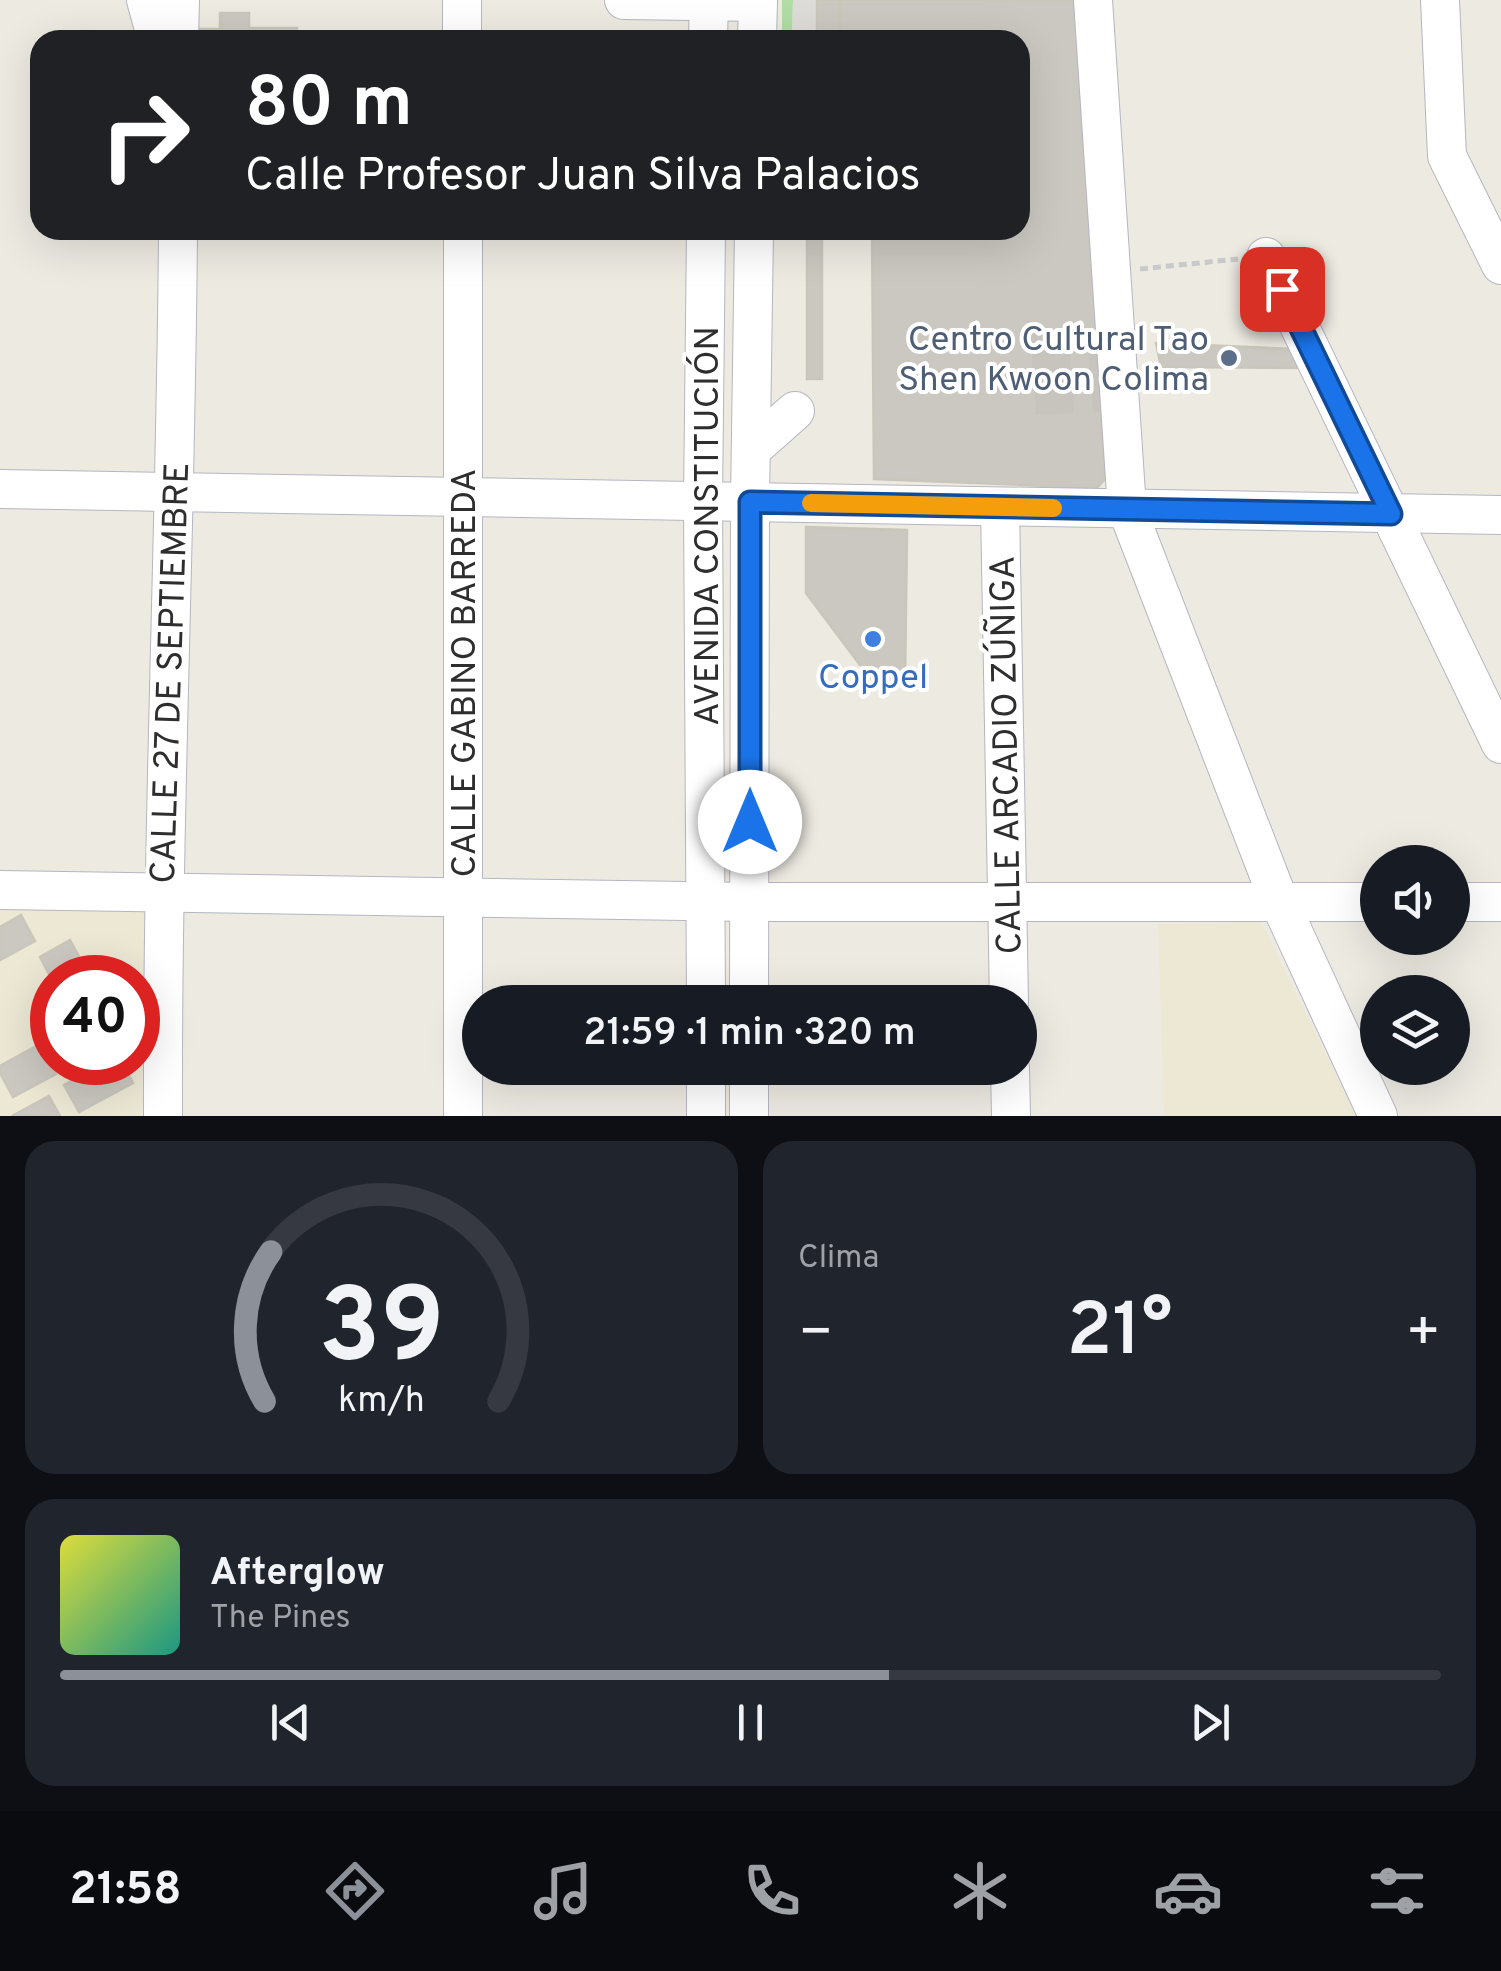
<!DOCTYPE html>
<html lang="es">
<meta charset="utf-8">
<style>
body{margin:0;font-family:Overpass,sans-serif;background:#20242c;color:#f1f3f6;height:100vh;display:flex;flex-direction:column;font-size:38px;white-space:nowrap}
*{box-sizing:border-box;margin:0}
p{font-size:32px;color:#9ea1a6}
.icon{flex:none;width:55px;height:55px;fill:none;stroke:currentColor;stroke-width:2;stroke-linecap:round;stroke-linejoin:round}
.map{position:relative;height:1116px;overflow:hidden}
.details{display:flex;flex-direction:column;gap:25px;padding:25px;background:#0d0f14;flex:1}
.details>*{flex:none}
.guide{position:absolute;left:30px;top:30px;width:1000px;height:210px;border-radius:30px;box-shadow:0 10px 40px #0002;background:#202124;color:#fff;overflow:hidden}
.fabs{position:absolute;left:1360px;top:845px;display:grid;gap:20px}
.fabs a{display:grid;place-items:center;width:110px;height:110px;border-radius:50%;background:#171b24;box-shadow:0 10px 40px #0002;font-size:50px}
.speed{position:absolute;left:30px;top:955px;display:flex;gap:20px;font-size:50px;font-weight:700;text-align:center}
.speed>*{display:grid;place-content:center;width:130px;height:130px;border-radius:50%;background:#171b24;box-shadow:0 10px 40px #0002;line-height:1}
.speed .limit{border:15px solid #d22;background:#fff;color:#111}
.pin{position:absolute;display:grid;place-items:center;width:85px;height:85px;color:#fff;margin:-42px;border-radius:20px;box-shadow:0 5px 15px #0006}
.me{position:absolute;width:110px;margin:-55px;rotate:0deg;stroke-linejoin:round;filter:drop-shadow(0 0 8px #0008)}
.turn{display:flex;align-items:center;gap:35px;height:210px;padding:0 50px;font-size:45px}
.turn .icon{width:130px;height:130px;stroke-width:2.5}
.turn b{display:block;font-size:70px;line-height:85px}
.big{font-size:75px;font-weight:600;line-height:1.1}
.details .tile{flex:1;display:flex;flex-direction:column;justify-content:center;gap:15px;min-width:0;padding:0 35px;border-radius:30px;background:#20242c}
.details .dial{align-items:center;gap:0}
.dial svg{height:260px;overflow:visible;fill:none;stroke:#363941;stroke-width:7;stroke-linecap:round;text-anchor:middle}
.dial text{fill:#f1f3f6;stroke:none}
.song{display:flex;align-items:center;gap:30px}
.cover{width:120px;height:120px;border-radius:15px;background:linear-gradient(135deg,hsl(60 70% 55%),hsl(170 70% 35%))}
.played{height:10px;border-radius:5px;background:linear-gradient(90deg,#8c9099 60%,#363941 60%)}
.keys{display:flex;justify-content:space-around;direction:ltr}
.heat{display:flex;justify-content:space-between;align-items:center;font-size:55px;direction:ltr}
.details .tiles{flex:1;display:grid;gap:25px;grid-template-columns:1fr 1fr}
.tile:last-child{grid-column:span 2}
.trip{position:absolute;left:462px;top:985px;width:575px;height:100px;border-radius:50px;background:#171b24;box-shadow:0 10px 40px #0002;font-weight:600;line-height:100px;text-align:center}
.tabs{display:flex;height:160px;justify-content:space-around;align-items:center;background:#090b0e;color:#9ea1a6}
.tabs .icon{width:70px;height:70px}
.tabs .on{color:#8c9099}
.tabs b{font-size:45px;color:#f1f3f6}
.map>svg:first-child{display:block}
</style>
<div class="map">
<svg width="1501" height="1116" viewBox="0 0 1501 1116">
<rect width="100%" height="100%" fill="#edeae2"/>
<!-- education -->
<g fill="#ece8d4" fill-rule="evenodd">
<path d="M0,908L145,910L142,1116H0ZM52,978H138V1062H52Z"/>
<path d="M1261,922L1356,1116H1164L1158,924Z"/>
</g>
<!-- green -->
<path fill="#b1dda5" d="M782,0H793L792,40H782Z"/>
<!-- plaza -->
<path fill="#dedcd8" d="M793,0H840V40H792Z"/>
<!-- building -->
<g fill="#cac8c0" stroke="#c9c6bb" stroke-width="2.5">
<rect x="817" y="0" width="23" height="40"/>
<path d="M840,0H1078L1105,479L1097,488L874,479L872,230H1020V40H840Z"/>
<path d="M220,13H249V28H297V40H199V29H220Z"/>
<rect x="807" y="230" width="15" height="149"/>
<path d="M1156,343L1296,349L1304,368L1161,367Z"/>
<path d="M806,527L907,530L905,684L875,685L806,593Z"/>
<path d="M21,915L35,941L0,960V927Z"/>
<path d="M70,940L91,978L52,980L40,957Z"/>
<path d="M40,1044L56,1074L13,1097L0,1073V1066Z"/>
<path d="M106,1062H122L133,1083L79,1112L64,1085Z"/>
<path d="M49,1096L60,1116H12Z"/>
</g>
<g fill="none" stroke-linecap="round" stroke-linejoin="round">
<!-- minor-tunnel -->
<g stroke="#c7c4be" stroke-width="38" stroke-dasharray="38 19" stroke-linecap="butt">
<path d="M1032,353L1115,352"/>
<path d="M1035,396L1118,392"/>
</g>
<!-- minor casing -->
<g stroke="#b5b6c0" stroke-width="40">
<g id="minor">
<path d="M146,0L157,40"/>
<path d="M462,0V40"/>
<path d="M624,0L758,2"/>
<path d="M1093,0L1127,509L1279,901L1378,1116"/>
<path d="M1440,0L1447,156L1501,265"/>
<path d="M179,40L180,0"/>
<path d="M708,40L709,0"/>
<path d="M757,40L758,0"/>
<path d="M1266,257L1501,744"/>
<path d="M751,450L795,411"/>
<path d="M0,489L1501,515"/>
<path d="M1000,507L1009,1002"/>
<path d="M0,890L750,902H1378"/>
<path d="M1452,902H1501"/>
<path d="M706,1002L703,501L706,230"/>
<path d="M749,1002L750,502L754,230"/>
<path d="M1010,1068L1011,1116"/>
<path d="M163,1116C162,821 176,525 178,230"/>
<path d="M463,1116V230"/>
<path d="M706,1116V1068"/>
<path d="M749,1116V1068"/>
</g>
</g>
<!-- path -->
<path stroke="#c9c9c9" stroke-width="5" stroke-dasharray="8 5" stroke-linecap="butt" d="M1140,269L1238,259"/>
<!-- minor -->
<use href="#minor" stroke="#fff" stroke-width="38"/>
</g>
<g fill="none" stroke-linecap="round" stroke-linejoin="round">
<!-- route casing -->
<g stroke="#114b97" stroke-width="25">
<path id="route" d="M750,822V502L1391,514L1282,289"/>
</g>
<!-- route -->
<use href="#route" stroke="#1a73e8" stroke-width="18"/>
<!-- slow -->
<path stroke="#f59e0b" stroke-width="18" d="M811,503L1053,508"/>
</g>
<!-- markers -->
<circle fill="#5c6f8a" stroke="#fff" stroke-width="4" cx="1229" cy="358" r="10"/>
<circle fill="#3f7fe0" stroke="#fff" stroke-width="4" cx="873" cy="639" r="10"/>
<g text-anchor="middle" stroke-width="8" stroke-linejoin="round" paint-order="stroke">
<!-- service labels -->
<g font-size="35" fill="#4e5e75" stroke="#fff" text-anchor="end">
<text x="1209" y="350">Centro Cultural Tao<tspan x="1209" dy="40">Shen Kwoon Colima</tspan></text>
</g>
<!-- street labels -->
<g font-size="35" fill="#2e2e2e" stroke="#fff">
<text transform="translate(706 526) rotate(-90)" y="12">AVENIDA CONSTITUCIÓN</text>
<text transform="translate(169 673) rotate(-88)" y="12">CALLE 27 DE SEPTIEMBRE</text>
<text transform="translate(463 673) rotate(-90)" y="12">CALLE GABINO BARREDA</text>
<text transform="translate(1005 755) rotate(-91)" y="12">CALLE ARCADIO ZÚÑIGA</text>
</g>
<!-- shop labels -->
<g font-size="35" fill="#366cbe" stroke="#fff">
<text x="873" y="688">Coppel</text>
</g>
</g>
</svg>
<div class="fabs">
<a><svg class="icon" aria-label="sound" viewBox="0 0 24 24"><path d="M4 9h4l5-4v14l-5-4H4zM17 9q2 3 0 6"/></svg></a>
<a><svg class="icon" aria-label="layers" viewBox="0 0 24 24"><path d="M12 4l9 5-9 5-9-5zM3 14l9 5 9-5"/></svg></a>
</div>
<div class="speed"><div class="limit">40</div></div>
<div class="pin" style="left:1282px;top:289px;background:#d93025"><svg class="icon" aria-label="arrive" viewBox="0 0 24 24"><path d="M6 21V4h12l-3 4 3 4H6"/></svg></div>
<svg class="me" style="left:750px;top:822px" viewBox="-20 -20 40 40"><circle r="19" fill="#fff"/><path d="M0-13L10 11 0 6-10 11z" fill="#1a73e8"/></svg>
<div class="trip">21:59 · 1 min · 320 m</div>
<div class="guide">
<div class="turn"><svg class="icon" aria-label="right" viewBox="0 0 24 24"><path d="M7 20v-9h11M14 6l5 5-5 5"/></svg><div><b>80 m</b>Calle Profesor Juan Silva Palacios</div></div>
</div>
</div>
<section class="details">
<div class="tiles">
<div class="tile dial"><svg viewBox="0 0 100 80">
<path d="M14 69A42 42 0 1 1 86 69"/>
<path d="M14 69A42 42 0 0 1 16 23" stroke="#8c9099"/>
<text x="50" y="56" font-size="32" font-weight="700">39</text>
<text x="50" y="72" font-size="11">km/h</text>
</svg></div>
<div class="tile"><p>Clima</p>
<div class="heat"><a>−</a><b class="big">21°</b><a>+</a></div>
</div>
<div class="tile">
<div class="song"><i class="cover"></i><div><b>Afterglow</b><p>The Pines</p></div></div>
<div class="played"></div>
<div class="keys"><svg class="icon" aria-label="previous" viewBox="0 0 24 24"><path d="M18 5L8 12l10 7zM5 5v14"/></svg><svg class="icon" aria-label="pause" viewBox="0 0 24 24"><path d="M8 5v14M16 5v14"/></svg><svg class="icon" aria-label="next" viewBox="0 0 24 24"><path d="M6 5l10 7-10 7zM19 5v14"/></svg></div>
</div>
</div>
</section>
<nav class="tabs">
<b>21:58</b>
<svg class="icon on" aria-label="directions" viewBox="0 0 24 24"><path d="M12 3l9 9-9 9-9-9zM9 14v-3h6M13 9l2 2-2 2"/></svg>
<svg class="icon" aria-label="music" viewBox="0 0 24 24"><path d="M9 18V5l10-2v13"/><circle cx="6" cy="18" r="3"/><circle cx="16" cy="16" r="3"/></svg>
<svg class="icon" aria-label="phone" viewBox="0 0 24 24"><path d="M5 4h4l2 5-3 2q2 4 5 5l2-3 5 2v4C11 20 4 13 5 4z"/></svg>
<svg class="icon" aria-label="climate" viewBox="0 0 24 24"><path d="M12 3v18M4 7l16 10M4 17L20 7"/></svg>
<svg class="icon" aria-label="car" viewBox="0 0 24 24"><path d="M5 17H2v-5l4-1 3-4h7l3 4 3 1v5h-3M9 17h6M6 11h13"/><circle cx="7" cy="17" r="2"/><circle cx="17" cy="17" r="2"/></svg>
<svg class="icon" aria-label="filters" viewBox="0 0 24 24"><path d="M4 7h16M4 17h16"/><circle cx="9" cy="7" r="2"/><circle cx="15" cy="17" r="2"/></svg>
</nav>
